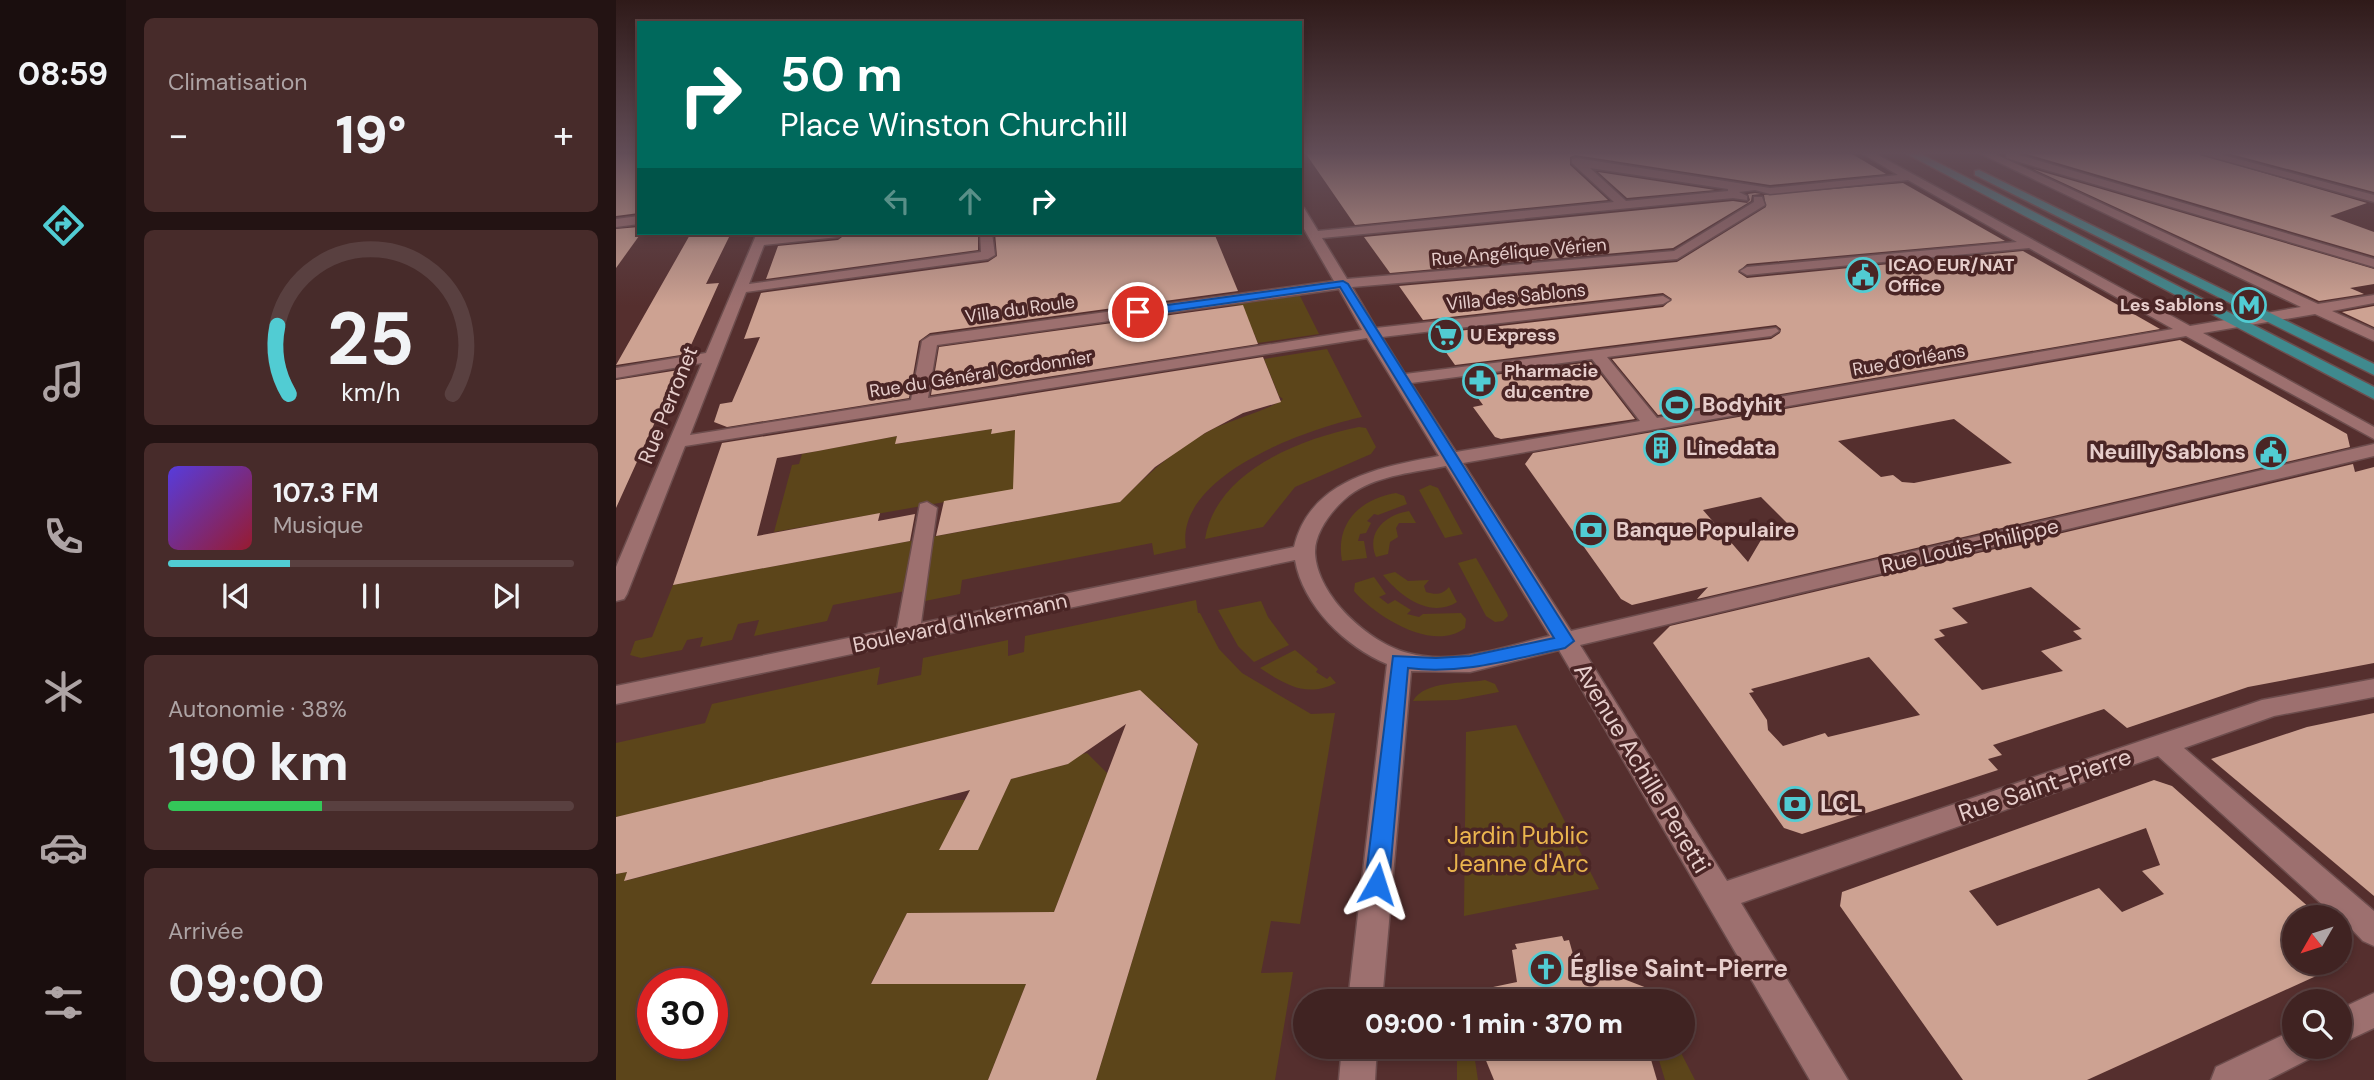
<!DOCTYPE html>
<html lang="fr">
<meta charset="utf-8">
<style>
body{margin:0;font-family:"DM Sans",sans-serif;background:#472b2a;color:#f1f3f6;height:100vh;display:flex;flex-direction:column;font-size:26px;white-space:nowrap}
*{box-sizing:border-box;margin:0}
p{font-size:23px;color:#aea4a5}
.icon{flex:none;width:38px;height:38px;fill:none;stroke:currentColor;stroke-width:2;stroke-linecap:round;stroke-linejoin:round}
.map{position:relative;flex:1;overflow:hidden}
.panel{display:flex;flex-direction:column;gap:18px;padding:18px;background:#231313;width:490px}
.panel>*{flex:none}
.guide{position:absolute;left:21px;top:21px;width:665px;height:214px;border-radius:0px;box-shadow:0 4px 10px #0003,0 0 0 2px #594040;background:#00695c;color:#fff;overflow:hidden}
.needle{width:46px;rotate:231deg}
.buttons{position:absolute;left:1666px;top:905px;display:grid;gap:14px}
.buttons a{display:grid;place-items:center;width:70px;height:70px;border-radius:50%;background:#402322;box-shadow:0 4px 10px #0003,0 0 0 2px #594040;font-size:35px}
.speed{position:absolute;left:21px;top:968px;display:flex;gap:14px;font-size:35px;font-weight:700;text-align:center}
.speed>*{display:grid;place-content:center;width:91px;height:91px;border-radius:50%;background:#402322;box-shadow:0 4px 10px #0003,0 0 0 2px #594040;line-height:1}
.speed .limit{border:10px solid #d22;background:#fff;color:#111}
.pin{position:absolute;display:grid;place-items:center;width:60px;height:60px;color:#fff;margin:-30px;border:4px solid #fff;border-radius:50%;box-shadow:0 2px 7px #0007}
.me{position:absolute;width:77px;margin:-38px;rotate:6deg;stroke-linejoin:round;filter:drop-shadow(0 0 5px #0008)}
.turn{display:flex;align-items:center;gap:24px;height:147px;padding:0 28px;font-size:32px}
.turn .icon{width:91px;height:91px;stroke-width:2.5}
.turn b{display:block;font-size:49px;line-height:60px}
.lanes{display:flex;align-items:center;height:66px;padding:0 28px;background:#0003;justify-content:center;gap:35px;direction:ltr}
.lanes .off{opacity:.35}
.big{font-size:52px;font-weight:800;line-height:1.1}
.panel .widget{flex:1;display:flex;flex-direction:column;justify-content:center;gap:10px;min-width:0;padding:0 24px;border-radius:10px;background:#472b2a}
.panel .dial{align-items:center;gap:0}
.dial svg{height:182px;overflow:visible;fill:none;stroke:#594040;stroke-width:7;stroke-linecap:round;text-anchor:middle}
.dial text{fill:#f1f3f6;stroke:none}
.song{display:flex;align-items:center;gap:21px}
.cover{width:84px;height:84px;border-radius:10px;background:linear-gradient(135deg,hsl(250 70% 55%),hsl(350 70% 35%))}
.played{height:7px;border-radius:4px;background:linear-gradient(90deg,#51ccd3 30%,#594040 30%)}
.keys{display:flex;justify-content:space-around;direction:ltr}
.heat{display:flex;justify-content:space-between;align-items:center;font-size:38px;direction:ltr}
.charge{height:10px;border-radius:5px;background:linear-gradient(90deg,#34c759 38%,#594040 0)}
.trip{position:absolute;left:677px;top:989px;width:402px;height:70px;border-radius:35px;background:#402322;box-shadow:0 4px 10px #0003,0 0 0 2px #594040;font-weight:800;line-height:70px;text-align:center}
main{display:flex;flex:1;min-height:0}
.tabs{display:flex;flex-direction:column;width:126px;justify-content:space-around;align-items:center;background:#1a0e0e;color:#aea4a5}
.tabs .icon{width:49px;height:49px}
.tabs .selected{color:#51ccd3}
.tabs b{font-size:32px;color:#f1f3f6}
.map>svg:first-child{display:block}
</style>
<main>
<nav class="tabs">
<b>08:59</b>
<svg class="icon selected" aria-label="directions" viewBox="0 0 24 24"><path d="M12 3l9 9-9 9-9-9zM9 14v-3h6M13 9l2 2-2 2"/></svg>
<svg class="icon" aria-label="music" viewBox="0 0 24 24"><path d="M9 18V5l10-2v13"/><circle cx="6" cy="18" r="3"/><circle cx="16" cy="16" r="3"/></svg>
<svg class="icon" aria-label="phone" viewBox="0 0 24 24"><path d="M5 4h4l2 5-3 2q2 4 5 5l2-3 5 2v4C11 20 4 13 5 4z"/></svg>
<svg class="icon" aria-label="climate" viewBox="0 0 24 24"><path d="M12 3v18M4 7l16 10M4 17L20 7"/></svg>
<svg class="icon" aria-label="car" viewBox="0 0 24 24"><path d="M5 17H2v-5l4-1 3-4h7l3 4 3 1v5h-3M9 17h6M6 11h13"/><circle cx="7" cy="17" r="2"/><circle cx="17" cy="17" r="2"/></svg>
<svg class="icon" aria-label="filters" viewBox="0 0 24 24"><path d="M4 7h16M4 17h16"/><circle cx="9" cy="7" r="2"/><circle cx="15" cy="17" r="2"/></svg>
</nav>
<section class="panel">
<div class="widget"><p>Climatisation</p>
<div class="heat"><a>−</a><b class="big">19°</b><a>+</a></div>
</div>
<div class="widget dial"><svg viewBox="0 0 100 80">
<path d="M14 69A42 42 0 1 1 86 69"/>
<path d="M14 69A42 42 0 0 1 9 39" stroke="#51ccd3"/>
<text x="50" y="56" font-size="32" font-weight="700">25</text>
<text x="50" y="72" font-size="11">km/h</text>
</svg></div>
<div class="widget">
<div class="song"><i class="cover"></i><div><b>107.3 FM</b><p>Musique</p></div></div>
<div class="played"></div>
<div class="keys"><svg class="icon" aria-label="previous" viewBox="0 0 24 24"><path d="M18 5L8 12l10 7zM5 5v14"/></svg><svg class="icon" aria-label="pause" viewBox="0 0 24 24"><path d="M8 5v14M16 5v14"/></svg><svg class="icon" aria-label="next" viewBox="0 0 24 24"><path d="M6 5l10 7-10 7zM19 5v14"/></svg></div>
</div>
<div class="widget"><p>Autonomie · 38%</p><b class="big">190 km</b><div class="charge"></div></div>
<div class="widget"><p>Arrivée</p><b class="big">09:00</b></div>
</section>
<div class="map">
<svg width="1758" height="1080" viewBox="0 0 1758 1080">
<rect width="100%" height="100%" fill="#552f2e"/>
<!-- green -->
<g fill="#5c451a" fill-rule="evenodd">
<path d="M683,294L703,334L642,343L626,305L589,307Z"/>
<path d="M711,349L746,417C691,429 558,475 570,548L538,555L536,543L346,580L344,594L304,602L305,588L217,605L211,621L138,636L143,620L122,624L116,640L84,647L87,637L71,640L66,650L25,658L14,655L19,641L36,637L57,585L504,502C535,471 560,448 599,428C613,421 660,407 667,399L663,396L648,359Z"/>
<path d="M743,427L750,428L760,447L755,454L679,487L647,527L589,539C600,471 684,439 743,427Z"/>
<path d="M376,429L375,433L400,430L431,454L397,490L158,532L176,465L183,464L186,454L281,436L280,444Z"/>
<path d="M814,485L822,488L847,534L829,538L803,490Z"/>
<path d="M780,493L788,496L791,504L762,515L758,514L751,521L755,523L750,533L744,534L742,541H748L751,558L726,561C719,523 744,499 780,493Z"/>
<path d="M793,511L800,523H783L780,528L782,537L774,542L772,554L760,557C750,532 769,515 793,511Z"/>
<path d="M860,558L891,612L892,616L887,621L879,622L870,616L842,563Z"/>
<path d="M779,572L792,581L813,580L808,586L810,592C820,595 826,595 833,587L841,602C814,619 784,596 767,575Z"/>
<path d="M758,577L770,594L763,597L772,604L779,600L795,610L791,614L803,617L807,614L845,613L850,619L849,628C817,653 759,616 738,591L739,583Z"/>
<path d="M580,600L582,613H584L603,649L626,673L695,714L719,713L684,924L655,921L645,973L677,972L659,1080H480L582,744L545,708L0,817V743L89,723L96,704L264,667L261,685L305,675L307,658L392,640V656L408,652L409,636Z"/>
<path d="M645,601L652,617L673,645L638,662L622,646L602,610Z"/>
<path d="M679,650L702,669L700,672L711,679L714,676L720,683C691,698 670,685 644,668Z"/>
<path d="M869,680L879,684L883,692L841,700L797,701C809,680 848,684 869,680Z"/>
<path d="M900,725L983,889L848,916L850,732Z"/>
<path d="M471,753L496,778L485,789L438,912L291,913L255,983L410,984L372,1080H0V874L11,872L9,881L317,800H349L324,850H361L395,779L452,764L458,756ZM37,984H96V1043H37Z"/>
<path d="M841,1047H857L862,1080H841Z"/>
<path d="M1039,1047H1062L1079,1080H1049Z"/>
</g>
<!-- building -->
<g fill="#cda292" fill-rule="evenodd">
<path d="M0,154H23V213L0,216Z"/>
<path d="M690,154H1236L1270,174L1154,185L959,155L954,157V165L992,200L739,225Z"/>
<path d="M1411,154H1583L1751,203L1714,216L1758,232V256Z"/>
<path d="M1615,154H1758V192Z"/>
<path d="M1417,169L1758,269V284L1734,288L1748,294L1703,301Z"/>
<path d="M982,172L1099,190L1011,198Z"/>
<path d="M1287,183L1389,241L1131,264L1122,272L1131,278L1407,251L1544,329L1042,415L996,359L1155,339L1164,333L1165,329L1160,325L839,365L817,334L1047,307L1056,299L1047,293L807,320L783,286L1061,262L1150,207L1148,195Z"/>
<path d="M1139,193L1145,194L1136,195L1135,201L1057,248L774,273L748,237L1117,201L1131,203L1134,200L1132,194Z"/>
<path d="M23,227V236L0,268V229Z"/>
<path d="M75,233H115L90,284L103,283L71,354L0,365Z"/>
<path d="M242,233H362V250L150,279L162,246L222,240L230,234Z"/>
<path d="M379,233H598L622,291L314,333L303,341L293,398L111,427L98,422L104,404L116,402L144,337L128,339L145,293L372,262L381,256Z"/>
<path d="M627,305L642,344L315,395L323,347Z"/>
<path d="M1758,306V327L1726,312Z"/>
<path d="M1564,340L1731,434L1734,447L1081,599L1092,587L1016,605L1005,599L909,464L917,453ZM1338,419L1396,463L1298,483L1286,482L1277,475L1265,477L1222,441ZM1145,497L1180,532L1145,540L1132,562L1087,510Z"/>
<path d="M647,357L665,402L627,413L589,433L539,467L504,502L320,536L328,501L397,489L399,430L375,434L376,429L279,444L281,436L202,451L161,458L141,536L264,513L262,521L299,514L294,541L57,585L106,443Z"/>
<path d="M975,362L1019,419L885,439L879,437L857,407L867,405L848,379Z"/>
<path d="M63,370L44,411L0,508V380Z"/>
<path d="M1737,464L1739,472L1758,467V663L1632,687L1511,728L1488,709L1377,745L1386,755L1372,759L1382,770L1186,834L1168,828L1037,643L1054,626ZM1415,587L1465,629L1457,631L1466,639L1425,651L1447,671L1366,690L1318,639L1329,636L1323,630L1352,623L1336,608ZM1253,657L1304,715L1212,737L1209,733L1167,746L1152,730L1151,720L1133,693L1138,692L1135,689Z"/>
<path d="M524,690L582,744L480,1080H372L410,984H255L291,913L438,912L510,724L452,764L395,779L362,850H323L354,790L8,881L11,872L0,874V817Z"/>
<path d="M1758,713V896L1595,759L1691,727Z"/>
<path d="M1538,780L1556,786L1704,917H1678V962H1731L1471,1080H1347L1224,906L1226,892ZM1530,828L1544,865L1526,871L1548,894L1506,912L1483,888L1381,926L1353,891Z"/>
<path d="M946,936L948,941L953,940L962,972L997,966L1005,978L1065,1001H859L858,991L901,982L896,950L901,949L899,944Z"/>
<path d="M864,1046H1031L1041,1080H878Z"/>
</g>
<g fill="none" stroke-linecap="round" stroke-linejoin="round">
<!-- minor casing -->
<g stroke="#6d4d4d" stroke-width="3">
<g id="minor">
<path d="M1247,154H1260L1574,326L1685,307L1365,154H1379L1702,304L1758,295V303L1716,311L1758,330V341L1699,314L1587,333L1758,427V439L1570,336L847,463L955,631L1758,444V456L964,645L1111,881L1646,700L1758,679V697L1658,716L1568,748L1758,911V946L1747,941L1724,917H1720L1542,756L1125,903L1232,1080H1194L943,650L854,672L795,671L766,1001H732L771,664C730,647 687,606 679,560L0,704V686L281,628L304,504L311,502L321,508L305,623L678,547C694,479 765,467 823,456L751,338L69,446L11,594L8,599L0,601V567L86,363L0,378V368L90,353L141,233H153L152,237L228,233L222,237L148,245L133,284L365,252L364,233H376L379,255L372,259L130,292L74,435L295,400L306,341L314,336L718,281L684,222V208H688L702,231L998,202L956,163V159L960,158L1154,188L1282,175ZM974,168L1112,189V191L1010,201ZM1292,180L1401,242L1131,267L1124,271L1131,275L1413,248L1557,329L1041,418L991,357L1155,336L1163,331L1160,328L789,374L766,337L1047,304L1054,300L1047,296L760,328L736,287L1061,259L1149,205L1146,197H1138V202L1058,251L731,279L706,238L1117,198L1131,200V196L1123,192L1139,190L1154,194ZM723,289L746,330L312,398L321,345ZM976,359L1024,421L840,452L795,383ZM830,466L934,636C890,646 838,666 792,653C753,643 701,596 699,553C698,531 720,504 738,492C764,475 800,472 830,466Z"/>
<path d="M1390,154H1400L1758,259V267L1390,158Z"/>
<path d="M1585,154H1603L1758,195V202Z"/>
<path d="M23,216V224L0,227V219Z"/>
<path d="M1758,993V1028L1724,1044V1009Z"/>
<path d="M1678,1030V1046H1700L1695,1058L1652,1080H1595L1600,1067Z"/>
<path d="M726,1046H761L759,1080H723Z"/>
</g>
</g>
<!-- major casing -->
<g stroke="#6d4d4d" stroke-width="3">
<g id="major">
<path d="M1291,154H1305L1758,387V399Z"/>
<path d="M1363,170L1758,364V375L1359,175V171Z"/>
</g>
</g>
<!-- minor -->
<use href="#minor" fill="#9d706f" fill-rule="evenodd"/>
<!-- major -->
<use href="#major" fill="#3f8a8e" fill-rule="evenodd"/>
</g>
<!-- sky -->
<linearGradient id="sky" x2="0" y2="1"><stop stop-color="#2f1a19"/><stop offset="0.5" stop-color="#624d57"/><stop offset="1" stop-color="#624d57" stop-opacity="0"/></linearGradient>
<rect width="1758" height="306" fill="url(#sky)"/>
<!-- route -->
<path fill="#1a73e8" stroke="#114b97" stroke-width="2" d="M727,281L732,284L958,641L949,648C897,659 846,675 792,668L773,884L769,891L761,894L753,891L749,884L777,656L820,658L854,656L938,638L724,287L522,316L516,312L522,309Z"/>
<!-- icons -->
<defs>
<g id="civic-ring" transform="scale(1.75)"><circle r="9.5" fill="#4a2525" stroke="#51ccd3" stroke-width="1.5"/><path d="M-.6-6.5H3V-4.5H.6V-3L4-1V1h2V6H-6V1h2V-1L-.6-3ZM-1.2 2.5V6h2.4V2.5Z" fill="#51ccd3"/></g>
<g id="metro-ring" transform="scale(1.75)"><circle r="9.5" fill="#4a2525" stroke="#51ccd3" stroke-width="1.5"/><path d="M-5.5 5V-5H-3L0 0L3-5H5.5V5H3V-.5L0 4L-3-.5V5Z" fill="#51ccd3"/></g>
<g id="supermarket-ring" transform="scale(1.75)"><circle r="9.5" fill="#4a2525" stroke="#51ccd3" stroke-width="1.5"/><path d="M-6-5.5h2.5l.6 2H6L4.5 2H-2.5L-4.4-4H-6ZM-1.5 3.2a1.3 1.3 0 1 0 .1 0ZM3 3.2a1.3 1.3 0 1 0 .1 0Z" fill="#51ccd3"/></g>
<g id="pharmacy-ring" transform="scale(1.75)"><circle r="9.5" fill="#4a2525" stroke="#51ccd3" stroke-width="1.5"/><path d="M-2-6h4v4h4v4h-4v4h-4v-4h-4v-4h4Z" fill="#51ccd3"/></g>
<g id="stadium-ring" transform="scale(1.75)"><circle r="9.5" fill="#4a2525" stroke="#51ccd3" stroke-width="1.5"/><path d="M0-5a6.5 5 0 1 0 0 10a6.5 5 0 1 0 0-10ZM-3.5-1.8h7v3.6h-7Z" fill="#51ccd3"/></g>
<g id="building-ring" transform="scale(1.75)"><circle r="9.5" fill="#4a2525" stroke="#51ccd3" stroke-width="1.5"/><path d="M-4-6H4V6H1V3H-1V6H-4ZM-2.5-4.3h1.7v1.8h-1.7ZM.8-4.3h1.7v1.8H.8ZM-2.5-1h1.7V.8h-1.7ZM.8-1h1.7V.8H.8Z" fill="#51ccd3"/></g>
<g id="bank-ring" transform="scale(1.75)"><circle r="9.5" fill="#4a2525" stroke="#51ccd3" stroke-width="1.5"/><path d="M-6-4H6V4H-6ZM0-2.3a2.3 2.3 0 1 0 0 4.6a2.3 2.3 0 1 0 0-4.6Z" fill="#51ccd3"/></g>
<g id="church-ring" transform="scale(1.75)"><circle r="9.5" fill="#4a2525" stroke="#51ccd3" stroke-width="1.5"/><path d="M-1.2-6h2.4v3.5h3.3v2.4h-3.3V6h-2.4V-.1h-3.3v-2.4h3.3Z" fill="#51ccd3"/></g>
</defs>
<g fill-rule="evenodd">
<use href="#civic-ring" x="1247" y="275"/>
<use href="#metro-ring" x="1633" y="305"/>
<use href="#supermarket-ring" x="830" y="335"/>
<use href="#pharmacy-ring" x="864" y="381"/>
<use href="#stadium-ring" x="1061" y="405"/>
<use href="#building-ring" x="1045" y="448"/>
<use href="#civic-ring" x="1655" y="452"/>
<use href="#bank-ring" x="975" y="530"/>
<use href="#bank-ring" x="1179" y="804"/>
<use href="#church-ring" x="930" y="969"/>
</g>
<g text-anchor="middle" stroke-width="7" stroke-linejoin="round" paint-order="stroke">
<!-- far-street labels -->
<g font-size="18" fill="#e7cecc" stroke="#4a2525">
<text transform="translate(903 252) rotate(-5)" y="6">Rue Angélique Vérien</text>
<text transform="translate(900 297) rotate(-6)" y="6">Villa des Sablons</text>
<text transform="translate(404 309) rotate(-8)" y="6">Villa du Roule</text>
<text transform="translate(1293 360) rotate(-10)" y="6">Rue d'Orléans</text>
<text transform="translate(365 374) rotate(-9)" y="6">Rue du Général Cordonnier</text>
</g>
<!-- far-poi labels -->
<g font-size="18" font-weight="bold" fill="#e7cecc" stroke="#4a2525" text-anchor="start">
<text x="1272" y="271">ICAO EUR/NAT<tspan x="1272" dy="21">Office</tspan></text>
<text x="1608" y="311" text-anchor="end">Les Sablons</text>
<text x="854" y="341">U Express</text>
<text x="888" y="377">Pharmacie<tspan x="888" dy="21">du centre</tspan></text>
</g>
<!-- street labels -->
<g font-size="21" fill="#e7cecc" stroke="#4a2525">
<text transform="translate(52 405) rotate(-68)" y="7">Rue Perronet</text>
<text transform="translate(1354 546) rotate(-13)" y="7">Rue Louis-Philippe</text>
<text transform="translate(344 623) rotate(-12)" y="7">Boulevard d'Inkermann</text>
</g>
<!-- poi labels -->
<g font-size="21" font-weight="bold" fill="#e7cecc" stroke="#4a2525" text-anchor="start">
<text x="1086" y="412">Bodyhit</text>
<text x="1070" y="455">Linedata</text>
<text x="1630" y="459" text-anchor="end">Neuilly Sablons</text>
<text x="1000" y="537">Banque Populaire</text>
</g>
<!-- near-street labels -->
<g font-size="24" fill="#e7cecc" stroke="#4a2525">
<text transform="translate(1026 768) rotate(59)" y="8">Avenue Achille Peretti</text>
<text transform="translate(1429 785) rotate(-19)" y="8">Rue Saint-Pierre</text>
</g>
<!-- near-poi labels -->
<g font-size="24" font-weight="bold" fill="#e7cecc" stroke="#4a2525" text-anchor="start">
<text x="1204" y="812">LCL</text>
<text x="954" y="977">Église Saint-Pierre</text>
</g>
<!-- near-park labels -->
<g font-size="24" fill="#ebb54e" stroke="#4a2525">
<text x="902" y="844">Jardin Public<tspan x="902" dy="28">Jeanne d'Arc</tspan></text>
</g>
</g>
</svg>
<div class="buttons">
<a><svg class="needle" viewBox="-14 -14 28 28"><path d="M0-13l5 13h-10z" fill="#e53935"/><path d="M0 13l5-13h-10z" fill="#aea4a5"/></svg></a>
<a><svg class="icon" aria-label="search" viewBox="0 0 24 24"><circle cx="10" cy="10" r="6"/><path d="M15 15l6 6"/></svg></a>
</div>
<div class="speed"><div class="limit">30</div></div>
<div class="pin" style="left:522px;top:312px;background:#d93025"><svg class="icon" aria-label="arrive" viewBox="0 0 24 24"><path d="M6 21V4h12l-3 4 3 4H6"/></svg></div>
<svg class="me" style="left:761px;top:884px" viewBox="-20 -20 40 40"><path d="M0-17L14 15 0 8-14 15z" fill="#1a73e8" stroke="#fff" stroke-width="4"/></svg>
<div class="trip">09:00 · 1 min · 370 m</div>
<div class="guide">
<div class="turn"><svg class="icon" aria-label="right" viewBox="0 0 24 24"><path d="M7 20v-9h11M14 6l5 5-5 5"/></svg><div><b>50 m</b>Place Winston Churchill</div></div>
<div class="lanes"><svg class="icon off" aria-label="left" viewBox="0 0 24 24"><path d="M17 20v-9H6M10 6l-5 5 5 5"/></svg><svg class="icon off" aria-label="ahead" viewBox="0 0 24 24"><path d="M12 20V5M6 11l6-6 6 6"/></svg><svg class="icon" aria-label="right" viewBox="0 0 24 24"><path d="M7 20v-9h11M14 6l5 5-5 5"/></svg></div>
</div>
</div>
</main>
